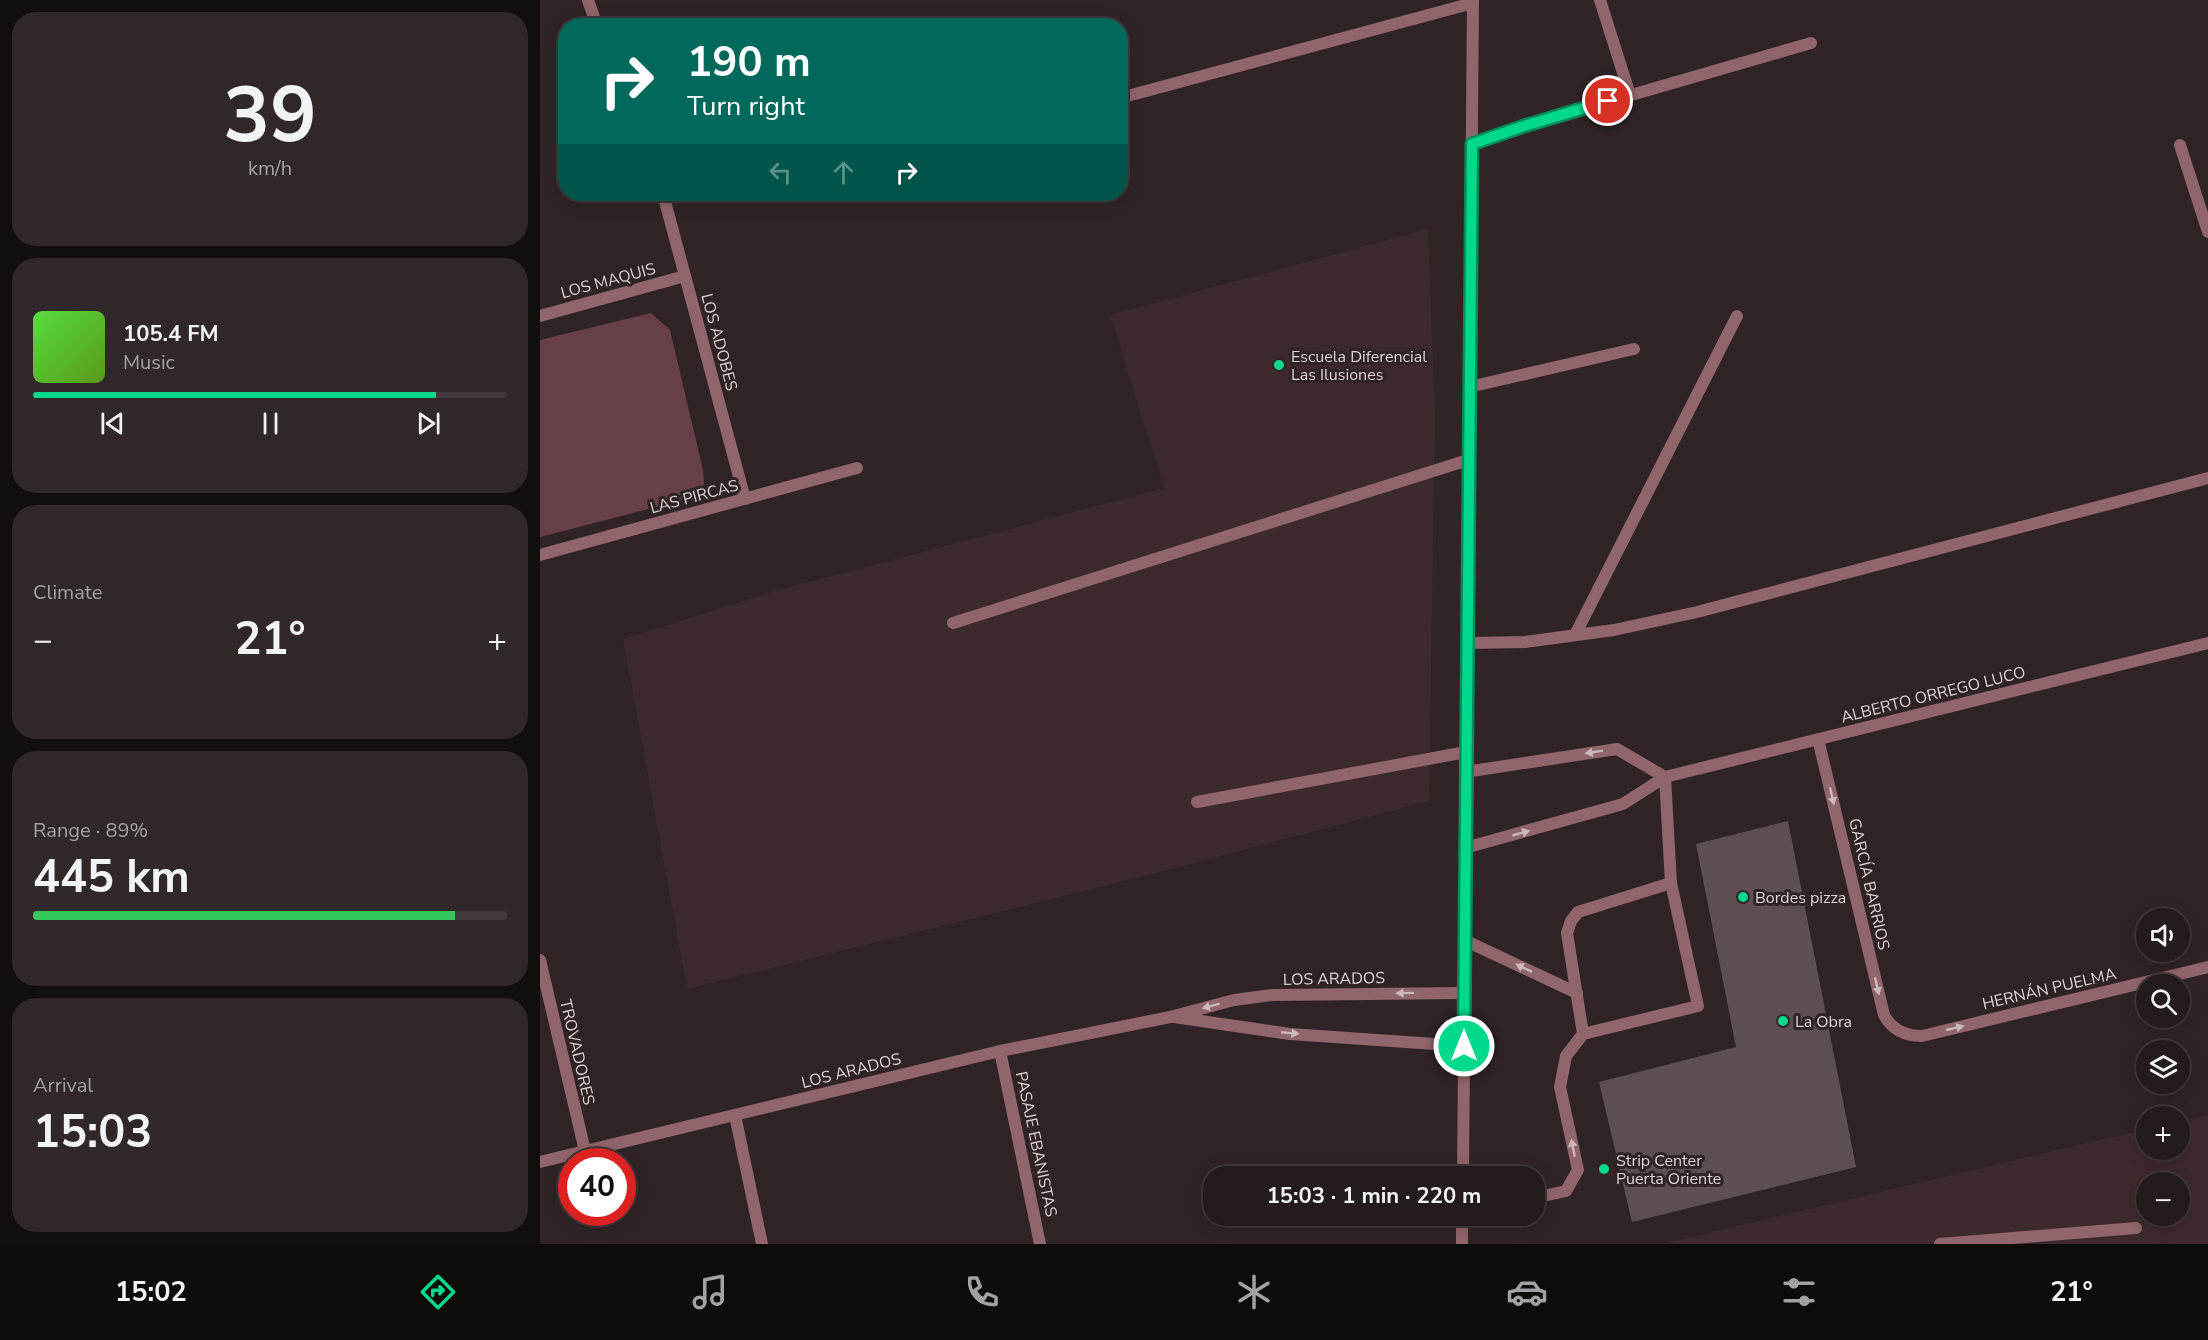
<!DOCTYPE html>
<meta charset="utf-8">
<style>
body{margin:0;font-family:"Nunito Sans",sans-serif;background:#302829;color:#f1f3f6;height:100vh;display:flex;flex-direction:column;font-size:22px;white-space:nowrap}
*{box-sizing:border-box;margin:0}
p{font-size:20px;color:#a3a1a3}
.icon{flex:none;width:33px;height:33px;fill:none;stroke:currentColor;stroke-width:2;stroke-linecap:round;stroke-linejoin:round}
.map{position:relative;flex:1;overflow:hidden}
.drawer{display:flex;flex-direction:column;gap:12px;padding:12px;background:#140f0f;width:540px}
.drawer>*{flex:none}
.hud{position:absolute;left:18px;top:18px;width:570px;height:183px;border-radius:24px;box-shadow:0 3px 15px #0003,0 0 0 2px #41393b;background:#00695c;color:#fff;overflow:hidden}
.buttons{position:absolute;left:1596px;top:908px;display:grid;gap:12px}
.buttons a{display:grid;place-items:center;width:54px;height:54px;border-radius:50%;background:#241b1c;box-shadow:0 3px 15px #0003,0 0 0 2px #41393b;font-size:30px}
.speed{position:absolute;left:18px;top:1148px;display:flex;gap:12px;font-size:30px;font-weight:700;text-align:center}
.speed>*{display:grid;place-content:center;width:78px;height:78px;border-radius:50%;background:#241b1c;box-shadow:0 3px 15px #0003,0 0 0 2px #41393b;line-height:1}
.speed .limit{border:9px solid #d22;background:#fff;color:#111}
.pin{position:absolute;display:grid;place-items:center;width:51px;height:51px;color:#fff;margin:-26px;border:3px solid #fff;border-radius:50%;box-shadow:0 2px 6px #0007}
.me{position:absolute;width:66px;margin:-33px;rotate:0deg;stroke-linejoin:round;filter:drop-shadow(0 0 4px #0008)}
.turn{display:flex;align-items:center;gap:21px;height:126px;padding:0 30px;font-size:27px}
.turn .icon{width:78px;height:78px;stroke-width:2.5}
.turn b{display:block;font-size:42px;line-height:51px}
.lanes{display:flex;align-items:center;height:57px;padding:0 30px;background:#0003;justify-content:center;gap:30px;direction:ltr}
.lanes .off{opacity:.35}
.big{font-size:45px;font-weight:700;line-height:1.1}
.drawer .card{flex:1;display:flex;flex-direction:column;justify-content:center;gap:9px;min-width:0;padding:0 21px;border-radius:24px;background:#302829}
.drawer .dial{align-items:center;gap:0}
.dial b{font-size:78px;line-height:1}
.song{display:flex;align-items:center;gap:18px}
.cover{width:72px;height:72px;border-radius:9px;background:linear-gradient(135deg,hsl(110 70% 55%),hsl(90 70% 35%))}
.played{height:6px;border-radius:3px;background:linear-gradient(90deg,#00d98c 85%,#41393b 85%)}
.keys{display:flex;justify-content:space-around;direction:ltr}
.heat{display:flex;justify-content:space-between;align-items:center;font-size:33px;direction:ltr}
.charge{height:9px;border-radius:4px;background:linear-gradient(90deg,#34c759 89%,#41393b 0)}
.trip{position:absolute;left:663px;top:1166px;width:342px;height:60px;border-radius:24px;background:#241b1c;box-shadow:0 3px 15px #0003,0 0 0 2px #41393b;font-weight:700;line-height:60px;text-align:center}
.menu{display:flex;height:96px;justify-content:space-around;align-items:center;background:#0e0b0b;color:#a3a1a3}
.menu .icon{width:42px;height:42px}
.menu .on{color:#00d98c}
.menu b{font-size:27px;color:#f1f3f6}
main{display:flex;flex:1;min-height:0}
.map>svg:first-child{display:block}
</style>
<main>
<section class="drawer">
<div class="card dial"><b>39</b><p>km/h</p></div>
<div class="card">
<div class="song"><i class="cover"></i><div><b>105.4 FM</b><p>Music</p></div></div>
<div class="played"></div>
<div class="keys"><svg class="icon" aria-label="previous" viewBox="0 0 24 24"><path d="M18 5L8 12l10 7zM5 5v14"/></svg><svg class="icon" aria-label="pause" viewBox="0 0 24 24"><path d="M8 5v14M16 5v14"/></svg><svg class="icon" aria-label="next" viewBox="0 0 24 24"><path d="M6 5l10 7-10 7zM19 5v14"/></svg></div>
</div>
<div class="card"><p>Climate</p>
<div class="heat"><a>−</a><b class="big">21°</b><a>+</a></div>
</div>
<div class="card"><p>Range · 89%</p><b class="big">445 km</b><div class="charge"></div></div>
<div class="card"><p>Arrival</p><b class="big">15:03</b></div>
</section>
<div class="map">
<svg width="1668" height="1244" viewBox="0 0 1668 1244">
<rect width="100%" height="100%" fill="#302426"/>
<!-- built -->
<g fill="#3d2a2d" fill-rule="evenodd">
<path d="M888,229L895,416L889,801L612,874L147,989L83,639L235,591L624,488L570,315Z"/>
<path d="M1668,1115V1244H1121L1606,1129V1149H1640V1122ZM1606,1182H1640V1215H1606Z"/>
</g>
<!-- green -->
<path fill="#674147" d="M111,313L130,330L163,470L164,485L151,498L0,537V340Z"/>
<!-- building -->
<path fill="#5e5052" d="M1248,821L1316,1167L1092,1222L1059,1082L1196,1047L1156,844Z"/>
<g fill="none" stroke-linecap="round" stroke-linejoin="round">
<!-- service -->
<g stroke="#90656b" stroke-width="12">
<path d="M1060,0L1090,95"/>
<path d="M932,144L984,126L1271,43"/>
<path d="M1640,145L1668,232"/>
<path d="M929,387L1094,349"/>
<path d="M413,623L928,460"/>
<path d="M1035,635L1197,316"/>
<path d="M927,643L985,642L1074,630L1157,612L1668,478"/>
<path d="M657,802L926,752"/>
<path d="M924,940L1037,993"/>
<path d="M1043,1034L1027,933L1031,921L1038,912L1131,883"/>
<path d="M994,1198L1026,1191L1038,1170L1020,1087L1026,1056L1043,1034L1158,1006L1131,883L1125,777"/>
<path d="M1400,1244L1596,1228"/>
</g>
<!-- minor -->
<g stroke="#90656b" stroke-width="12">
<path d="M48,0L57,26"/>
<path d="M580,98L933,3"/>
<path d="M123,194L205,499"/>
<path d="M0,316L145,276"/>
<path d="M0,555L317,468"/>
<path d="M1278,739L1344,1015C1352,1030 1365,1036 1382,1036L1668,967"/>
<path d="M925,772L1077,749L1125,777"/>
<path d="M925,848L1083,804L1125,777L1668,643"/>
<path d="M0,960L45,1151"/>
<path d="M634,1017L750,1034L924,1046"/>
<path d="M460,1051L500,1244"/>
<path d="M195,1115L222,1244"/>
<path d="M0,1162L460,1051L630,1017L694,1000L732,995L924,993"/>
</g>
<!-- tertiary -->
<g stroke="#90656b" stroke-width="12">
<path d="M923,1176L933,0"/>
<path d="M922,1244V1215"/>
</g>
</g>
<!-- one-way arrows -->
<defs><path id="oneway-solid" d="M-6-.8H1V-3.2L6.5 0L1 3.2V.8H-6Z" transform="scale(1.5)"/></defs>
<g fill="#cab8ba">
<use href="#oneway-solid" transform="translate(1054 752) rotate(171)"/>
<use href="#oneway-solid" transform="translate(1292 796) rotate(77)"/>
<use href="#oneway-solid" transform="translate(981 833) rotate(-16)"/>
<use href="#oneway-solid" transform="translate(984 968) rotate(-154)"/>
<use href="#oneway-solid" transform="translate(1337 986) rotate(77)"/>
<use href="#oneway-solid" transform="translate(865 993) rotate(179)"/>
<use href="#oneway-solid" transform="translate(671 1006) rotate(165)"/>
<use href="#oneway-solid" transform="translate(1415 1028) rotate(-13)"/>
<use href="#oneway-solid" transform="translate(750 1033) rotate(5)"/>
<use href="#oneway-solid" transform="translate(1033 1148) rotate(-101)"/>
</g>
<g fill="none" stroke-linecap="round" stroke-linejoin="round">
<!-- route casing -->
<g stroke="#008d5b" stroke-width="15">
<path id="route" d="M924,1046L932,144L984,126L1068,101"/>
</g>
<!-- route -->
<use href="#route" stroke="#00d98c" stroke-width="10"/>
</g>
<!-- markers -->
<g fill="#00d98c" stroke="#302426" stroke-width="2">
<circle cx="739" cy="365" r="6"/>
<circle cx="1203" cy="897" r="6"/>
<circle cx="1243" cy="1021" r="6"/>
<circle cx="1064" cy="1169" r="6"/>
</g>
<g text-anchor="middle" stroke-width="6" stroke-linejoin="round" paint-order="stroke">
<!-- street labels -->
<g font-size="16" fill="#ddd4d5" stroke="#302426">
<text transform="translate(68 280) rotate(-15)" y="6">LOS MAQUIS</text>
<text transform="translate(180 342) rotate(75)" y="6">LOS ADOBES</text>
<text transform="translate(154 496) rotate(-15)" y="6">LAS PIRCAS</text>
<text transform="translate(1393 694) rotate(-14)" y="6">ALBERTO ORREGO LUCO</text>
<text transform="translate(1330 884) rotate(77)" y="6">GARCÍA BARRIOS</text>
<text transform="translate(794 978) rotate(-1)" y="6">LOS ARADOS</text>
<text transform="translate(1509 988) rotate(-13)" y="6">HERNÁN PUELMA</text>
<text transform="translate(38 1052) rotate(77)" y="6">TROVADORES</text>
<text transform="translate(311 1070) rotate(-14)" y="6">LOS ARADOS</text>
<text transform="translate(497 1144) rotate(78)" y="6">PASAJE EBANISTAS</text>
</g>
<!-- poi labels -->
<g font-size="16" fill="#ddd4d5" stroke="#302426" text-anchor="start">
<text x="751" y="362">Escuela Diferencial<tspan x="751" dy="18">Las Ilusiones</tspan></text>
<text x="1215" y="903">Bordes pizza</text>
<text x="1255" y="1027">La Obra</text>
<text x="1076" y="1166">Strip Center<tspan x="1076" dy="18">Puerta Oriente</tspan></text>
</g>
</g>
</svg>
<div class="buttons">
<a><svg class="icon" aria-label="sound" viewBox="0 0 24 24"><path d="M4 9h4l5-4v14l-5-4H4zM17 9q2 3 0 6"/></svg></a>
<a><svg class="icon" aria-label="search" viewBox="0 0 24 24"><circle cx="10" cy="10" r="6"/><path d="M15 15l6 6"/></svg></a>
<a><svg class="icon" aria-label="layers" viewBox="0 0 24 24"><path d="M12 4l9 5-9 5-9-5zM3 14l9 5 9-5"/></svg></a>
<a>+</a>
<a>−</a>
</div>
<div class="speed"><div class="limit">40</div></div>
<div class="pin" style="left:1068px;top:101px;background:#d93025"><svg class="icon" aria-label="arrive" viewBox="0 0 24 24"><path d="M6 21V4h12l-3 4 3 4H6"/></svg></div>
<svg class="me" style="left:924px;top:1046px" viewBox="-20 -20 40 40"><circle r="17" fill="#00d98c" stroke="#fff" stroke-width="3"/><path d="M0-11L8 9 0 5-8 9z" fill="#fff"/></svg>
<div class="trip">15:03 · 1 min · 220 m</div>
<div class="hud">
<div class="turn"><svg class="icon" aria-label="right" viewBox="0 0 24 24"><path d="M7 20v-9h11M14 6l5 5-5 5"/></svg><div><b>190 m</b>Turn right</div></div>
<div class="lanes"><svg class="icon off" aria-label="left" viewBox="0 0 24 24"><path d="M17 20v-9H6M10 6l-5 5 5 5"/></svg><svg class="icon off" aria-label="ahead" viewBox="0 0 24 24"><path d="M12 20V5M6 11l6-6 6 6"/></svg><svg class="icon" aria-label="right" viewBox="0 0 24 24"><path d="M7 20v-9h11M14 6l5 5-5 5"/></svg></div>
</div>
</div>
</main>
<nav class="menu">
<b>15:02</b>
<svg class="icon on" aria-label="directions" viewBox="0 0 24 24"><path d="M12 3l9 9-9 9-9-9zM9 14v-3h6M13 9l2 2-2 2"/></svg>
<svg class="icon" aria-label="music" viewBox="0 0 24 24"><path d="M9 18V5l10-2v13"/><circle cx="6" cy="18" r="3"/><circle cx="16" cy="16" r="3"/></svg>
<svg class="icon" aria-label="phone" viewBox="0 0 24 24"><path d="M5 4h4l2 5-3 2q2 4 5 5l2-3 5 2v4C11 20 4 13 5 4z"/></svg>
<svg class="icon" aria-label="climate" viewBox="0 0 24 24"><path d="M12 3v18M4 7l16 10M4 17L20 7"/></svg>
<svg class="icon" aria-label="car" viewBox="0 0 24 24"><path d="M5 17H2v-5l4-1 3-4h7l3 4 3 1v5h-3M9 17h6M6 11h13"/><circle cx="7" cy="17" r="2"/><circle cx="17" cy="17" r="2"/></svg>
<svg class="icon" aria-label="filters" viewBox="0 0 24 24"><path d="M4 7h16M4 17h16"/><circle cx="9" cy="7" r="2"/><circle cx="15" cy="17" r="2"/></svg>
<b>21°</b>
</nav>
